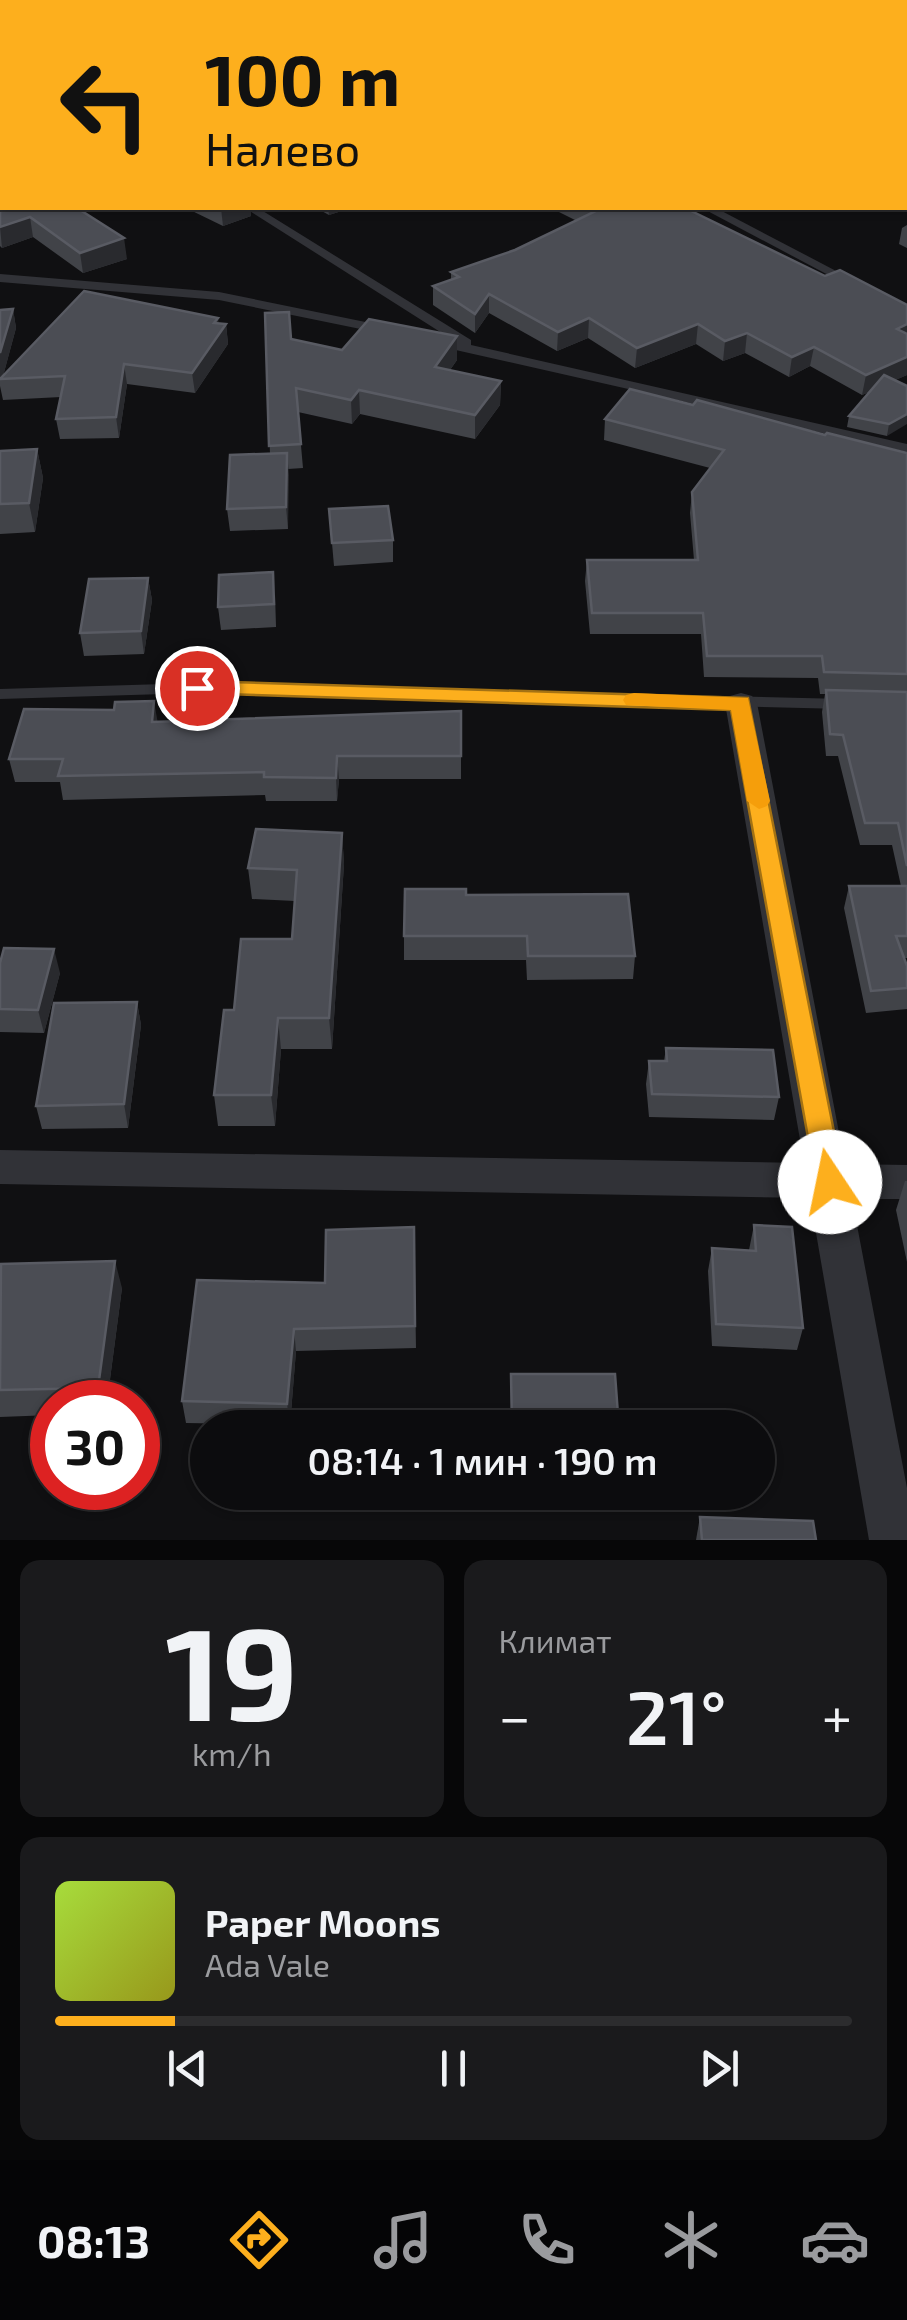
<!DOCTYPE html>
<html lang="ru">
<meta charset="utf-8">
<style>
body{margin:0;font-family:"Exo 2",sans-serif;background:#1a1a1c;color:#f1f3f6;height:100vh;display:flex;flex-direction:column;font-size:38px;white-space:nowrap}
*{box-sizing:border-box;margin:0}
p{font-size:32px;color:#9a9b9e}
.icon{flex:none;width:55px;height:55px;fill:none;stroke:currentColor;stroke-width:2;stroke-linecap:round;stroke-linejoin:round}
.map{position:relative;height:1540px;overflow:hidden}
.details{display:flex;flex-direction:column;gap:20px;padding:20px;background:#070708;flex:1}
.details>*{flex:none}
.top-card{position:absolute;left:0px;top:0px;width:908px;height:210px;box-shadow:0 2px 8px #0004,0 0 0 2px #2c2c2e;background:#fdaf1d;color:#111;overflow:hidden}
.speed{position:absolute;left:30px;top:1380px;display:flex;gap:20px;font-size:50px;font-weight:700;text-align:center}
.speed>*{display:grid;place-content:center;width:130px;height:130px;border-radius:50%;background:#0c0c0e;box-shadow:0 2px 8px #0004,0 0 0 2px #2c2c2e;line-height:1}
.speed .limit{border:15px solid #d22;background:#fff;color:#111}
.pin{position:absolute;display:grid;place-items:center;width:85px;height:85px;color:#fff;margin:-42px;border:5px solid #fff;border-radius:50%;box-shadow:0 2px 10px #0007}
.me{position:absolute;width:110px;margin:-55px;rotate:349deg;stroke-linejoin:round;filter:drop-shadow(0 0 8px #0008)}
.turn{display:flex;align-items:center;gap:35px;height:210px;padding:0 40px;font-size:45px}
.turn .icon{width:130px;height:130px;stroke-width:2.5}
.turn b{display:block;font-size:70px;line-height:85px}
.big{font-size:75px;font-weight:600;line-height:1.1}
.details .tile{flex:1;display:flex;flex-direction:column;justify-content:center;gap:15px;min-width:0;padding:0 35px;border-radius:20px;background:#1a1a1c}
.details .dial{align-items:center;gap:0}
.dial b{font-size:130px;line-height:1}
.song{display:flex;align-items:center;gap:30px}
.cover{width:120px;height:120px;border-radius:15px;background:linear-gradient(135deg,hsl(80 70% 55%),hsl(60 70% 35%))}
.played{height:10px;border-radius:5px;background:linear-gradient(90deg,#fdaf1d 15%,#2c2c2e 15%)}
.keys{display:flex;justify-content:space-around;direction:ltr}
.heat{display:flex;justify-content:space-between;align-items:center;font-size:55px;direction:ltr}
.details .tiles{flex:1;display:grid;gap:20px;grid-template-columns:1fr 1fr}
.tile:last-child{grid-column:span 2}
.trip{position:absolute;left:190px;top:1410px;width:585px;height:100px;border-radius:50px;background:#0c0c0e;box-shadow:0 2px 8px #0004,0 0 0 2px #2c2c2e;font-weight:600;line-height:100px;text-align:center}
.menu{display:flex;height:160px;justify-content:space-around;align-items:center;background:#050506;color:#9a9b9e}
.menu .icon{width:70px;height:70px}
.menu .selected{color:#fdaf1d}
.menu b{font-size:45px;color:#f1f3f6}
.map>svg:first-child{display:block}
</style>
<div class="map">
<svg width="907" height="1540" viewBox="0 0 907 1540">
<rect width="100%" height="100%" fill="#101012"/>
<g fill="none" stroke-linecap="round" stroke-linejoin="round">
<!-- lane -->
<g fill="#313237" fill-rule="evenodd">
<path d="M302,0H315L317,2H305Z"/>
<path d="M502,0H707L709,2H501Z"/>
<path d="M905,15L907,16V22L905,21Z"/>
<rect x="0" y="27" width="2" height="6"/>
<rect x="905" y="169" width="2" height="7"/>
<path d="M245,208H258L471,340V345L907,444V452L429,344L428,341L434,337L456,342Z"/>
<path d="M702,208H716L859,283L849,286Z"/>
<path d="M0,274L219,292L385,326L391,330L385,334L219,300L0,282Z"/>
<path d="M197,683L844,699L852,704L844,709L197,693L0,699V689Z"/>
</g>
<!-- street -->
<path fill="#313237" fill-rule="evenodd" d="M741,693L752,696L757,703L845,1164L907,1165V1199H852L907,1488V1540H869L810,1198L0,1184V1150L804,1163L725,703L730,696Z"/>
<!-- secondary -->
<g stroke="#3f4147" stroke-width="48">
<path d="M353,2L361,0"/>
<path d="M0,110L2,109"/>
</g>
</g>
<!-- wall -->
<g fill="#414348">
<path d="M0,0H73L72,2H2V17H0Z"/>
<path d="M0,132L2,208H77L127,259L83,273L33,237L2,248L0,246Z"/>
<path d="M186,208H250L251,216L223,226Z"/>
<path d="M316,208H351L329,215Z"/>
<path d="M551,208H685L825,276L907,305V375L895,380L907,386L887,436L847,427L849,416L869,392L862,395L810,366L789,377L745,353L723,361L696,344L635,368L588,338L557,351L489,313L475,333L433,305V286L451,280V272L515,250L577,221Z"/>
<path d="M907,225V248L899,244L902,228Z"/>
<path d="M13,309L16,328L3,376L219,323L226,324L228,344L195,393L127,384L119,438L60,439L56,419L61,397L3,400L0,386V310Z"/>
<path d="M265,313L291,339L342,350L457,336V360L450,370L501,381L500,405L475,439L360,414L352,424L298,412L303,468L288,469V529L230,531L227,509L270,454Z"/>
<path d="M693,405L907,453V958H904L907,966V1009L866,1013L844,908L849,886H901L892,845H860L838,756H826L822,712L825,694H820L818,678L704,677L701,634H590L585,581L587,560H694L690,513L692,492L710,468L604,440L605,419Z"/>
<path d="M37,449L43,478L35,532L0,534V451Z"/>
<path d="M329,509L393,540V562L334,566Z"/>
<path d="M148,578L152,600L144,654L84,656L80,633Z"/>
<path d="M275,595L276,627L221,630L218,607Z"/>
<path d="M461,711V779H339L337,801H266L265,795L63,800L60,782H15L9,759L158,722Z"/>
<path d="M342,833L344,864L332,1049H281L275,1126H218L214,1095L234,1010L292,939L295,901L252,899L248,868Z"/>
<path d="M466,895L635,956L633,979L527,980L526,960H404V936Z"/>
<path d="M0,963L60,973L44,1033L0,1032Z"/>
<path d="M137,1002L141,1025L128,1128L42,1129L36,1106Z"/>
<path d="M666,1048L779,1097L774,1120L649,1117L646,1084L649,1061H664Z"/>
<path d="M905,1181H907V1262L896,1210Z"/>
<path d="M754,1225L803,1328L797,1350L712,1346L708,1271L712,1248L749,1250Z"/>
<path d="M414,1227L416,1348L296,1351L290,1425L186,1423L182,1401L325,1283Z"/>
<path d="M0,1270L122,1288L107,1402H52V1415L0,1417Z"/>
<path d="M512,1492H622L620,1506H512Z"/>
<path d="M700,1517L816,1540H696Z"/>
</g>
<!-- shaded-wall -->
<g fill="#292a2e">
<path d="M221,208H250L251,216L223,226Z"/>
<path d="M328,208H351L329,215Z"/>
<path d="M30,217L33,237L2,248L0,227Z"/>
<path d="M124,238L127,259L83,273L80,253Z"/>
<path d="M489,294V313L475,333V314Z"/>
<path d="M13,309L16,328L2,380H0V353Z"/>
<path d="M218,318L220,333L226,324L228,344L195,393L192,373L214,323Z"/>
<path d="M589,318L588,338L557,351L558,332Z"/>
<path d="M698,324L696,344L635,368L637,348Z"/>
<path d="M907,324V342L897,329Z"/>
<path d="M747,333L745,353L723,361L725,341Z"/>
<path d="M457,336V360L435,391V367Z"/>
<path d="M814,347L810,366L789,377L792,357Z"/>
<path d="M907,357V375L862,395L866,375Z"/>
<path d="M124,364L127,384L119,438L116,417Z"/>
<path d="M501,381L500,405L475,439V415Z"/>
<path d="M359,390L360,414L352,424L351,400Z"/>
<path d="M907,414V424L887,436L889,424Z"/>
<path d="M37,449L43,478L35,532L29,503Z"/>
<path d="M287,453L289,475L288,529L286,507Z"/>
<path d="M148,578L152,600L144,654L141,631Z"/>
<path d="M154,701L158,724L152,722Z"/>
<path d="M337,756L339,779L337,801L336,778Z"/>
<path d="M342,833L344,864L332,1049L329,1018Z"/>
<path d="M54,949L60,973L44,1033L38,1010Z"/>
<path d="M137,1002L141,1025L128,1128L124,1104Z"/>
<path d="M278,1018L281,1049L275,1126L271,1095Z"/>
<path d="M115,1261L122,1288L107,1402H103L98,1388Z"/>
<path d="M294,1329L296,1351L290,1425L287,1404Z"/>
</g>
<!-- building -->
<g fill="#4b4d54" stroke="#595b63" stroke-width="2.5">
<path d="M0,0H61L0,2Z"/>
<path d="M2,131V208H77L124,238L80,253L30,217L0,227V132Z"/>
<path d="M588,208H685L825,276L840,270L907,305V324L897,329L907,334V357L866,375L814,347L792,357L747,333L725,341L698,324L637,348L589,318L558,332L489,294L475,314L433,286L459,277L451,272L515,250L596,211Z"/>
<path d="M84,291L218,318L214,323L226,324L192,373L124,364L116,417L56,419L65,376L0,379Z"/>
<path d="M13,309L0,353V310Z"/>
<path d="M289,312L291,339L342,350L369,319L457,336L435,367L501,381L475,415L359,390L351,400L296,388L301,444L269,446L265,313Z"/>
<path d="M884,375L907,386V414L889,424L849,416Z"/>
<path d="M630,389L693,405L697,400L825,435L827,433L907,453V674L824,672L822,656H707L703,613H592L587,560H698L692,492L724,450L605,419Z"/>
<path d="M37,449L29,503L0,504V451Z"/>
<path d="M287,453L286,507L227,509L230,455Z"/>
<path d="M388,506L393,540L332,543L329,509Z"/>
<path d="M273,572L274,604L218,607L219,575Z"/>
<path d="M148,578L141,631L80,633L89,579Z"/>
<path d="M826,690L907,692V866L898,823H865L843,735L830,734Z"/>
<path d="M154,701L152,722L461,711V756H337L336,778L264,777V772L58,776L63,759H9L24,709L114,710L115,702Z"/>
<path d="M256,829L342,833L329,1018H278L271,1095H214L224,1010H234L241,939H292L297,870L248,868Z"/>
<path d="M849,886H907V936H896L907,966V988L871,991Z"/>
<path d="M405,889H466V895L628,894L635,956H528L527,936H404Z"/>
<path d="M4,948L54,949L38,1010L0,1009V963Z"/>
<path d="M137,1002L124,1104L36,1106L54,1003Z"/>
<path d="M666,1048L773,1050L779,1097L652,1094L649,1061H667Z"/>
<path d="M754,1225L792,1227L803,1328L716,1324L712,1248L756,1251Z"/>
<path d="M414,1227L415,1326L294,1329L287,1404L182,1401L197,1280L325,1283L326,1230Z"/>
<path d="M115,1261L98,1388L0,1390L1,1264Z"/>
<path d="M511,1374H615L619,1428H512Z"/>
<path d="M700,1517L813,1521L816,1540H702Z"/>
</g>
<!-- route -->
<path fill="#fdaf1d" stroke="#a47213" stroke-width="2.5" d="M197,681L748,698L844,1182L840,1190L830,1194L820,1190L816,1182L731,710L189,693L186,688L189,683Z"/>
<!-- slow -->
<path fill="#f59e0b" d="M634,693L748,698L770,801L767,806L759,809L747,801L731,710L626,705L623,700L626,695Z"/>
</svg>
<div class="speed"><div class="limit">30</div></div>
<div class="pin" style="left:197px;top:688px;background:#d93025"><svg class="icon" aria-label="arrive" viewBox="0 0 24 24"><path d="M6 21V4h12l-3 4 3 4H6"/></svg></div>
<svg class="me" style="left:830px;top:1182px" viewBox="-20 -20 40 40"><circle r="19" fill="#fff"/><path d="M0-13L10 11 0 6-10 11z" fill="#fdaf1d"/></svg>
<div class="trip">08:14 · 1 мин · 190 m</div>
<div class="top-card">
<div class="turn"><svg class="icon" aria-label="left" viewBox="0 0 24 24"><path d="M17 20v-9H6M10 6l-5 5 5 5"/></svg><div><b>100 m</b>Налево</div></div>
</div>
</div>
<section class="details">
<div class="tiles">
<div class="tile dial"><b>19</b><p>km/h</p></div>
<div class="tile"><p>Климат</p>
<div class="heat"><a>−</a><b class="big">21°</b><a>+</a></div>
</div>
<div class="tile">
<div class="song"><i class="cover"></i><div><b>Paper Moons</b><p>Ada Vale</p></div></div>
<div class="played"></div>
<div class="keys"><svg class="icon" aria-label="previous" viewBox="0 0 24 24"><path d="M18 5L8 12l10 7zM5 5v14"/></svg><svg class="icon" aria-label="pause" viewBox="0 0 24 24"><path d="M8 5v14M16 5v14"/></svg><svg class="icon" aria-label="next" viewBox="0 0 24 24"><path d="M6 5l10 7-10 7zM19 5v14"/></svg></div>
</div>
</div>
</section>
<nav class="menu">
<b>08:13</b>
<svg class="icon selected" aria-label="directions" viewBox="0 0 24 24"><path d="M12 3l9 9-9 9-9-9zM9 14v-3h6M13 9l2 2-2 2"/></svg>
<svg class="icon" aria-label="music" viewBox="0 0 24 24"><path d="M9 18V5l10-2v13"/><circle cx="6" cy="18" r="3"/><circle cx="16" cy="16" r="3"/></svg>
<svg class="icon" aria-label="phone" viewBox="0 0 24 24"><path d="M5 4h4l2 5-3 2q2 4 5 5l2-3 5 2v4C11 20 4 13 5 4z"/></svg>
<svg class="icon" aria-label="climate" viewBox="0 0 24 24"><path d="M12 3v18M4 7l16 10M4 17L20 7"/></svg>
<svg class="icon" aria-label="car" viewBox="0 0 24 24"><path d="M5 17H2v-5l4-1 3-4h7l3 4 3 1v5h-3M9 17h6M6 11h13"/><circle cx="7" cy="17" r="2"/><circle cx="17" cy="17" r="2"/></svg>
</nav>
